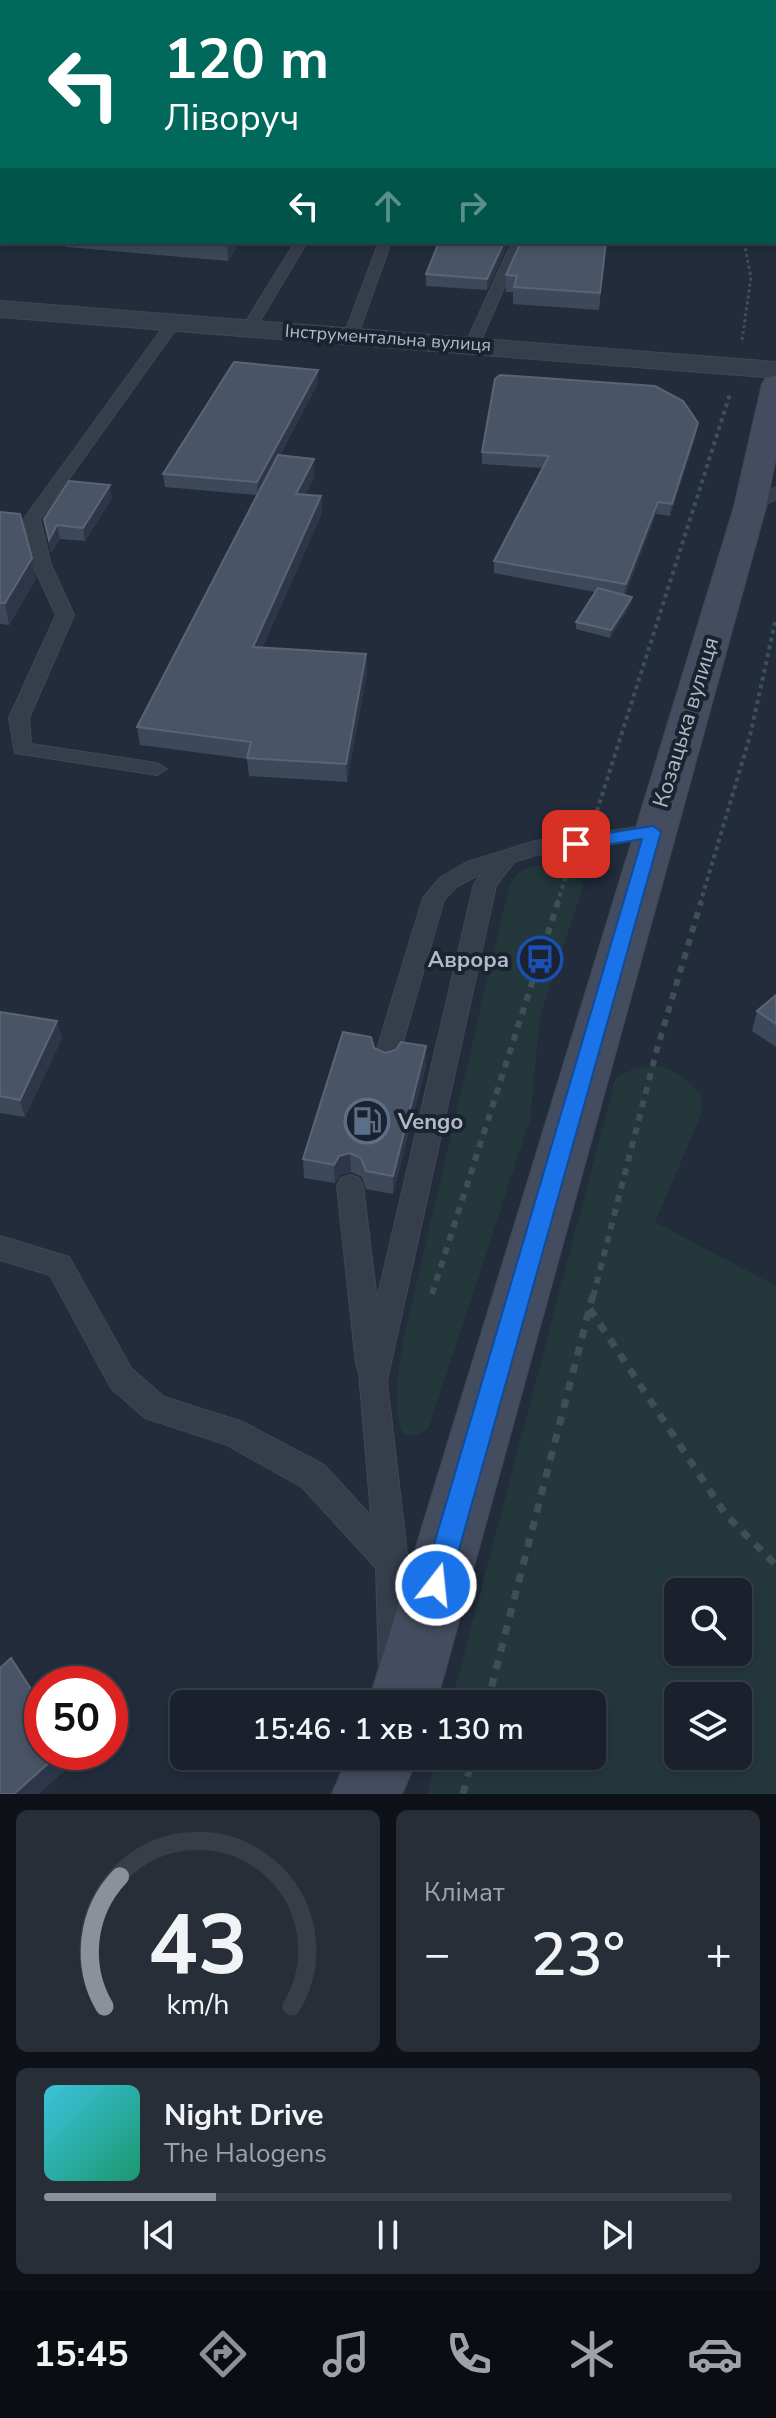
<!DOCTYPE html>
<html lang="uk">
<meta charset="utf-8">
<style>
body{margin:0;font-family:"Nunito Sans",sans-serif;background:#272e38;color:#f1f3f6;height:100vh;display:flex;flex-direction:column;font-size:30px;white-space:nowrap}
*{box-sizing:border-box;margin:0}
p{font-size:26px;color:#9fa3a9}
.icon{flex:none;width:44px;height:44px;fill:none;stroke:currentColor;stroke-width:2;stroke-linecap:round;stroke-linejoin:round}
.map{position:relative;height:1794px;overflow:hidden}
.drawer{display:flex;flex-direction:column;gap:16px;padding:16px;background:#0e1218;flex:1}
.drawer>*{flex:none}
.guide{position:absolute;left:0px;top:0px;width:776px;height:244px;box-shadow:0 4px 12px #0003,0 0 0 2px #383e48;background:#00695c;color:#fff;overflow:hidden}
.buttons{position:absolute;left:664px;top:1578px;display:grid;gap:16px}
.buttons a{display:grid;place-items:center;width:88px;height:88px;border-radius:12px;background:#1a212c;box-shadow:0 4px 12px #0003,0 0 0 2px #383e48;font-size:40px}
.speed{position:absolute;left:24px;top:1666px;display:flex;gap:16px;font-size:40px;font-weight:700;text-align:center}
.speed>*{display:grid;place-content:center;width:104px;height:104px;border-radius:50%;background:#1a212c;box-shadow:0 4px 12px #0003,0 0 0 2px #383e48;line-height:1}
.speed .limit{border:12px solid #d22;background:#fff;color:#111}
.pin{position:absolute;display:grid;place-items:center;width:68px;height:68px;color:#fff;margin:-34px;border-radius:16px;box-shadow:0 4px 12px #0006}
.me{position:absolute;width:88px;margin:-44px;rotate:16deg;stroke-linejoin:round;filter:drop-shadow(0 0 6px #0008)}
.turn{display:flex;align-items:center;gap:28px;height:168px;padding:0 32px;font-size:36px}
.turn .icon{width:104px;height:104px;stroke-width:2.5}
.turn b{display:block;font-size:56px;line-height:68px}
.lanes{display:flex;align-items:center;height:76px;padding:0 32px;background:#0003;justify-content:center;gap:40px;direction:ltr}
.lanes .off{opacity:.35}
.big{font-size:60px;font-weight:600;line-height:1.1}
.drawer .card{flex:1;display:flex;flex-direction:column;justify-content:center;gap:12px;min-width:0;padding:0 28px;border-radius:12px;background:#272e38}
.drawer .dial{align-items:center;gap:0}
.dial svg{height:208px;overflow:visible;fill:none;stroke:#383e48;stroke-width:7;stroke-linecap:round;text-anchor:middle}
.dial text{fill:#f1f3f6;stroke:none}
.song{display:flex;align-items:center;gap:24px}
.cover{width:96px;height:96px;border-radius:12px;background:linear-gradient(135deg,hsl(190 70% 55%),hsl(160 70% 35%))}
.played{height:8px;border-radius:4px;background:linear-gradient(90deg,#8c9099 25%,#383e48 25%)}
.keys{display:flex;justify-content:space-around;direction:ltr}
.heat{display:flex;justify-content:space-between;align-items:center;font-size:44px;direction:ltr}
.drawer .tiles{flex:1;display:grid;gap:16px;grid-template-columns:1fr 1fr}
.card:last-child{grid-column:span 2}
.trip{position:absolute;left:170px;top:1690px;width:436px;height:80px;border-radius:12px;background:#1a212c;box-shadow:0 4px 12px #0003,0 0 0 2px #383e48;font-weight:600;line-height:80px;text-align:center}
.tab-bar{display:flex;height:128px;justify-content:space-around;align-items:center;background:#0a0d12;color:#9fa3a9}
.tab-bar .icon{width:56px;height:56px}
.tab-bar .on{color:#8c9099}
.tab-bar b{font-size:36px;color:#f1f3f6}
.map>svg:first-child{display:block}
</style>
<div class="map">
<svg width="776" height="1794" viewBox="0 0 776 1794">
<rect width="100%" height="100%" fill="#222c3b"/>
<!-- green -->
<g fill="#24383c" fill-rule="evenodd">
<path d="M547,865L566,867L584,884L540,1016L530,1120L428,1429L416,1436L402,1433C392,1402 398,1373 403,1341L509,886C518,869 528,866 547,865Z"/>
<path d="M660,1066L681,1075L702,1095L701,1115L655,1222L776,1286V1794H428L437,1756H592V1704H451L616,1077L636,1068ZM678,1592H738V1652H678ZM678,1696H738V1756H678Z"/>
</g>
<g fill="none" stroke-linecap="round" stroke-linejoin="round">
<!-- service casing -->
<g stroke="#3f4754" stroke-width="2">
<g id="service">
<path d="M295,242H307L254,331H244L242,328Z"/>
<path d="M379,242H391L358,335L346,338L344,335Z"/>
<path d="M512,242H524L479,345L467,348L465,345Z"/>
<path d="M169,319L181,322L40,519L51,565L74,615L29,718L31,744L157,763L167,769L157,775L15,753L9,718L56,615L33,565L24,519Z"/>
<path d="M776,487V499L756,510H744L742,507Z"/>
<path d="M653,825L660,827L664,832L660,837L536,855L514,862L496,886L387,1381L408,1562L414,1704H380L376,1568L302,1487L225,1444L145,1418L111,1388L50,1275L0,1260V1236L69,1257L131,1368L164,1397L243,1422L324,1465L371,1516L359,1373L356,1364L337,1186L341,1178L350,1175L359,1178L363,1186L377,1299L474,884L482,873L456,887L444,900L398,1059L395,1066L386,1069L377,1066L374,1059L423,898L441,877L467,862L535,841Z"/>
</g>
</g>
<!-- tertiary casing -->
<g stroke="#3f4754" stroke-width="2">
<path id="tertiary" d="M0,301L776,362V378L0,317Z"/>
</g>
<!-- secondary casing -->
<g stroke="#3f4754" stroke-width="2">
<g id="secondary">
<path d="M651,0H669L670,2H652Z"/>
<rect x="774" y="214" width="2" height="19"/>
<path d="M776,375V457L766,507L436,1704H368L734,507L762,384L766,378Z"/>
<path d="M348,1756H418L402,1794H332Z"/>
</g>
</g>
<!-- path-far3 -->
<path stroke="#3d5155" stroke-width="3" stroke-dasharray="3 3" stroke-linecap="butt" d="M742,340L751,277L744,242"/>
<!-- path-far2 -->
<g stroke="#3d5155" stroke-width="4" stroke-dasharray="4 4" stroke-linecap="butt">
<path d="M597,811L730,394"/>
<path d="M557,904L567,873"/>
<path d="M700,904L750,736L776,618"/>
</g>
<!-- path-far1 -->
<g stroke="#3d5155" stroke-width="6" stroke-dasharray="7 7" stroke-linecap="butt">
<path d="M432,1294L558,902"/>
<path d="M593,1297L657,1049L701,902"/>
</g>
<!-- path -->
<g stroke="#3d5155" stroke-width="7" stroke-dasharray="9 9" stroke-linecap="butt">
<path d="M590,1309L726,1515L776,1565"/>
<path d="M487,1704L593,1295"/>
<path d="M463,1794L473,1756"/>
</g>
<!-- service -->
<use href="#service" fill="#363e4c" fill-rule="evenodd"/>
<!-- tertiary -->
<use href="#tertiary" fill="#363e4c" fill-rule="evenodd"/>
<!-- secondary -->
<use href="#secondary" fill="#444c5f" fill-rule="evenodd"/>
</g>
<!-- wall -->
<g fill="#3d485a">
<path d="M2,42V159H0V44Z"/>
<path d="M66,242H241L228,261L66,247Z"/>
<path d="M606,242L599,310L513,304V292H506V275Z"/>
<path d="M634,242H677L676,245Z"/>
<path d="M507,246L487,290L426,286V274Z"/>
<path d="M318,383L280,455L315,476L305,495L321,496L322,513L262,648L366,654L367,672L347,782L249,776L247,759L140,745L137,727L257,495L165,487L163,474Z"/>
<path d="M698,423L696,435L670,516L656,514L625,595L632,597L631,604L610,638L576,629V622L595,592L494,573V561L543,468L482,464V452Z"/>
<path d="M112,498L85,541L60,539L51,553L44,519Z"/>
<path d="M0,512L36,579L9,625L0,624Z"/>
<path d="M776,995V1047L752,1031L757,1011Z"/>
<path d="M0,1012L62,1038L25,1117L0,1113Z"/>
<path d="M374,1048L426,1065L393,1194L366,1189L362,1177L351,1172L340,1175L335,1183L304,1178L303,1159Z"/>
</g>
<!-- shaded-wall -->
<g fill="#2d3749">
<path d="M228,242H241L228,261L227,243Z"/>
<path d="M504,242H507V246L487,290V279Z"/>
<path d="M318,370V383L258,495L257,482Z"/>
<path d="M698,423L696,435L670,516L672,504Z"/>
<path d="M314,459L315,476L297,511L296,494Z"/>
<path d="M110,485L112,498L85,541L83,528Z"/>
<path d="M321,496L322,513L254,665L253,647Z"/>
<path d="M658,502L656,514L624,597L626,584Z"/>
<path d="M57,525L60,539L51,553L49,540Z"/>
<path d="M32,558L36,579L9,625L5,603Z"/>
<path d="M632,597L631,604L610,638L611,630Z"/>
<path d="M366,654L367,672L347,782L346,764Z"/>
<path d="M57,1021L62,1038L25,1117L20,1100Z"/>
<path d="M426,1046V1065L393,1194V1176Z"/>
<path d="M350,1153L351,1172L340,1175L335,1183L334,1165L339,1156Z"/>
<path d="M61,1752H71L76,1761L39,1794H14Z"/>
</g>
<!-- building -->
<g fill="#495466" stroke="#5a6475" stroke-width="2">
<path d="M58,0H444L442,2H396L394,1L393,2H56Z"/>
<path d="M559,0H614L617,2H560Z"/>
<path d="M2,42V143H0V44Z"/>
<path d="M439,242H504L487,279L426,274Z"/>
<path d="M521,242H606L600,293L514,287L517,276L506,275Z"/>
<path d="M234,362L318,370L257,482L163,474Z"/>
<path d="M500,375L655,386L683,401L698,423L672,504L658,502L626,584L494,561L549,456L482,452L495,379Z"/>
<path d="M278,455L314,459L296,494L321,496L253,647L366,654L346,764L247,758L251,742L137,727Z"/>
<path d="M69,481L110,485L83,528L57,525L49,540L44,519Z"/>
<path d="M0,512L20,514L32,558L5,603H0Z"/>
<path d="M598,588L632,597L611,630L576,622Z"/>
<path d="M776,995V1024L757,1011Z"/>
<path d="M0,1012L57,1021L20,1100L0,1096Z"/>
<path d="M343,1032L371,1037L374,1048L385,1053L396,1050L401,1042L426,1046L393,1176L366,1171L361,1158L350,1153L339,1156L334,1165L303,1159Z"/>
<path d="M11,1658L42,1706V1752H61L14,1794H0V1668Z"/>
</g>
<!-- route -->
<path fill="#1a73e8" stroke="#114b97" stroke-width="2" d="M653,826L661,832L449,1585L445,1594L436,1598L426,1594L422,1585L642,839L576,850L567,844L576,838Z"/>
<!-- icons -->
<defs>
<g id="bus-ring" transform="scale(2.3)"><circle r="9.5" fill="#1b2330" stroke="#1a4fb4" stroke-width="1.5"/><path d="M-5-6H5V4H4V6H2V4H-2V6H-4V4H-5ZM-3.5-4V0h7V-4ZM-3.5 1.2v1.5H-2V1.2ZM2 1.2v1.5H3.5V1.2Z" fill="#1a4fb4"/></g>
<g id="fuel-ring" transform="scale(2.3)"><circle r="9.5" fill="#1b2330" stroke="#5c6f8a" stroke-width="1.5"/><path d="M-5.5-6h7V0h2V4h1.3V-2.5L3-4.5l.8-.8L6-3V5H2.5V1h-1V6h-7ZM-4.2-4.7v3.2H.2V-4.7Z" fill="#5c6f8a"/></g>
</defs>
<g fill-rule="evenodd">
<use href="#bus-ring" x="540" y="959"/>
<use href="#fuel-ring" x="367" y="1121"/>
</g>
<g text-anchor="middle" stroke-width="8" stroke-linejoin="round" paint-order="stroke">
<!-- far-street labels -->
<g font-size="18" fill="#b1b9c7" stroke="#1b2330">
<text transform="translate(388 338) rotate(4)" y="6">Інструментальна вулиця</text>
</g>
<!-- street labels -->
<g font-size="22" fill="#b1b9c7" stroke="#1b2330">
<text transform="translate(685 722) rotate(-73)" y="8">Козацька вулиця</text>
</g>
<!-- poi labels -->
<g font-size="22" font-weight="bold" fill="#b1b9c7" stroke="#1b2330" text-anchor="end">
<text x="509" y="967">Аврора</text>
<text x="398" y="1129" text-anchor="start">Vengo</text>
</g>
</g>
</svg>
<div class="buttons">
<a><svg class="icon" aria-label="search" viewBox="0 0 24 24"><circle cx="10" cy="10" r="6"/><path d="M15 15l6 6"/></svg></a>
<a><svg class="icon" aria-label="layers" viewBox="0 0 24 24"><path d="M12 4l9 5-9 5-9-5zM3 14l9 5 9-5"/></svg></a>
</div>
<div class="speed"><div class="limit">50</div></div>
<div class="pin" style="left:576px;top:844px;background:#d93025"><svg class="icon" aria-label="arrive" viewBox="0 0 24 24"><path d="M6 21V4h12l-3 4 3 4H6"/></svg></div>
<svg class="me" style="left:436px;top:1585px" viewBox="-20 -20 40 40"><circle r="17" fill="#1a73e8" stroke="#fff" stroke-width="3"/><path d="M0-11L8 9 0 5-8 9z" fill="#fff"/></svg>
<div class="trip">15:46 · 1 хв · 130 m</div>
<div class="guide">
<div class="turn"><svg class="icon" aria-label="left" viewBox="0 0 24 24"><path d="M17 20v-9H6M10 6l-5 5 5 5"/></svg><div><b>120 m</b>Ліворуч</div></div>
<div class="lanes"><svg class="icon" aria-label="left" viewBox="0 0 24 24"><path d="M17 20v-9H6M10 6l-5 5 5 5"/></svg><svg class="icon off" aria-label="ahead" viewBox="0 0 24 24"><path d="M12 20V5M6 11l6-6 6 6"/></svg><svg class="icon off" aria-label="right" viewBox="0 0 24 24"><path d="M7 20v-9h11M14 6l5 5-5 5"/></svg></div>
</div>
</div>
<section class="drawer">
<div class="tiles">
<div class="card dial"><svg viewBox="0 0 100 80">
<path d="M14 69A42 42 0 1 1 86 69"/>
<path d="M14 69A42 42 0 0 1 20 19" stroke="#8c9099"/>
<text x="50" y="56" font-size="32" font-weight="700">43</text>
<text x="50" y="72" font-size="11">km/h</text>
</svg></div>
<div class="card"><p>Клімат</p>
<div class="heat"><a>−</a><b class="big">23°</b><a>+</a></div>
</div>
<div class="card">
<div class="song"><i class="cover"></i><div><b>Night Drive</b><p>The Halogens</p></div></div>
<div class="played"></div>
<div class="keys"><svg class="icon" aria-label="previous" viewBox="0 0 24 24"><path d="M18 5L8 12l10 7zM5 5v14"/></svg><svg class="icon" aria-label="pause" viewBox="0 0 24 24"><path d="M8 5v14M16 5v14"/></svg><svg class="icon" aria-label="next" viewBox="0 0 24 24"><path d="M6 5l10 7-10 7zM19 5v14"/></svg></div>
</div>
</div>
</section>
<nav class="tab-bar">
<b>15:45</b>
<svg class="icon on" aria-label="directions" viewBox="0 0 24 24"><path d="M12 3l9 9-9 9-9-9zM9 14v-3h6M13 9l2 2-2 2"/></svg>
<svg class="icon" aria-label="music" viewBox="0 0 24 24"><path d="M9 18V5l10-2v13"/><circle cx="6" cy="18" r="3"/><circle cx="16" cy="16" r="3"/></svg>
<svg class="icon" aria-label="phone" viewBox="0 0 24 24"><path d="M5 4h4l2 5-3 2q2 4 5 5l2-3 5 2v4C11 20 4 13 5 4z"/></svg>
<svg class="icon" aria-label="climate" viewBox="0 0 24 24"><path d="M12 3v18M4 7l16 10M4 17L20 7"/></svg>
<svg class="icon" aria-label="car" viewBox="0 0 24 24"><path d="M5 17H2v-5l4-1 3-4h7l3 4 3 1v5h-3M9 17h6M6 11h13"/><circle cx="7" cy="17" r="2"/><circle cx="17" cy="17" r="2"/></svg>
</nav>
